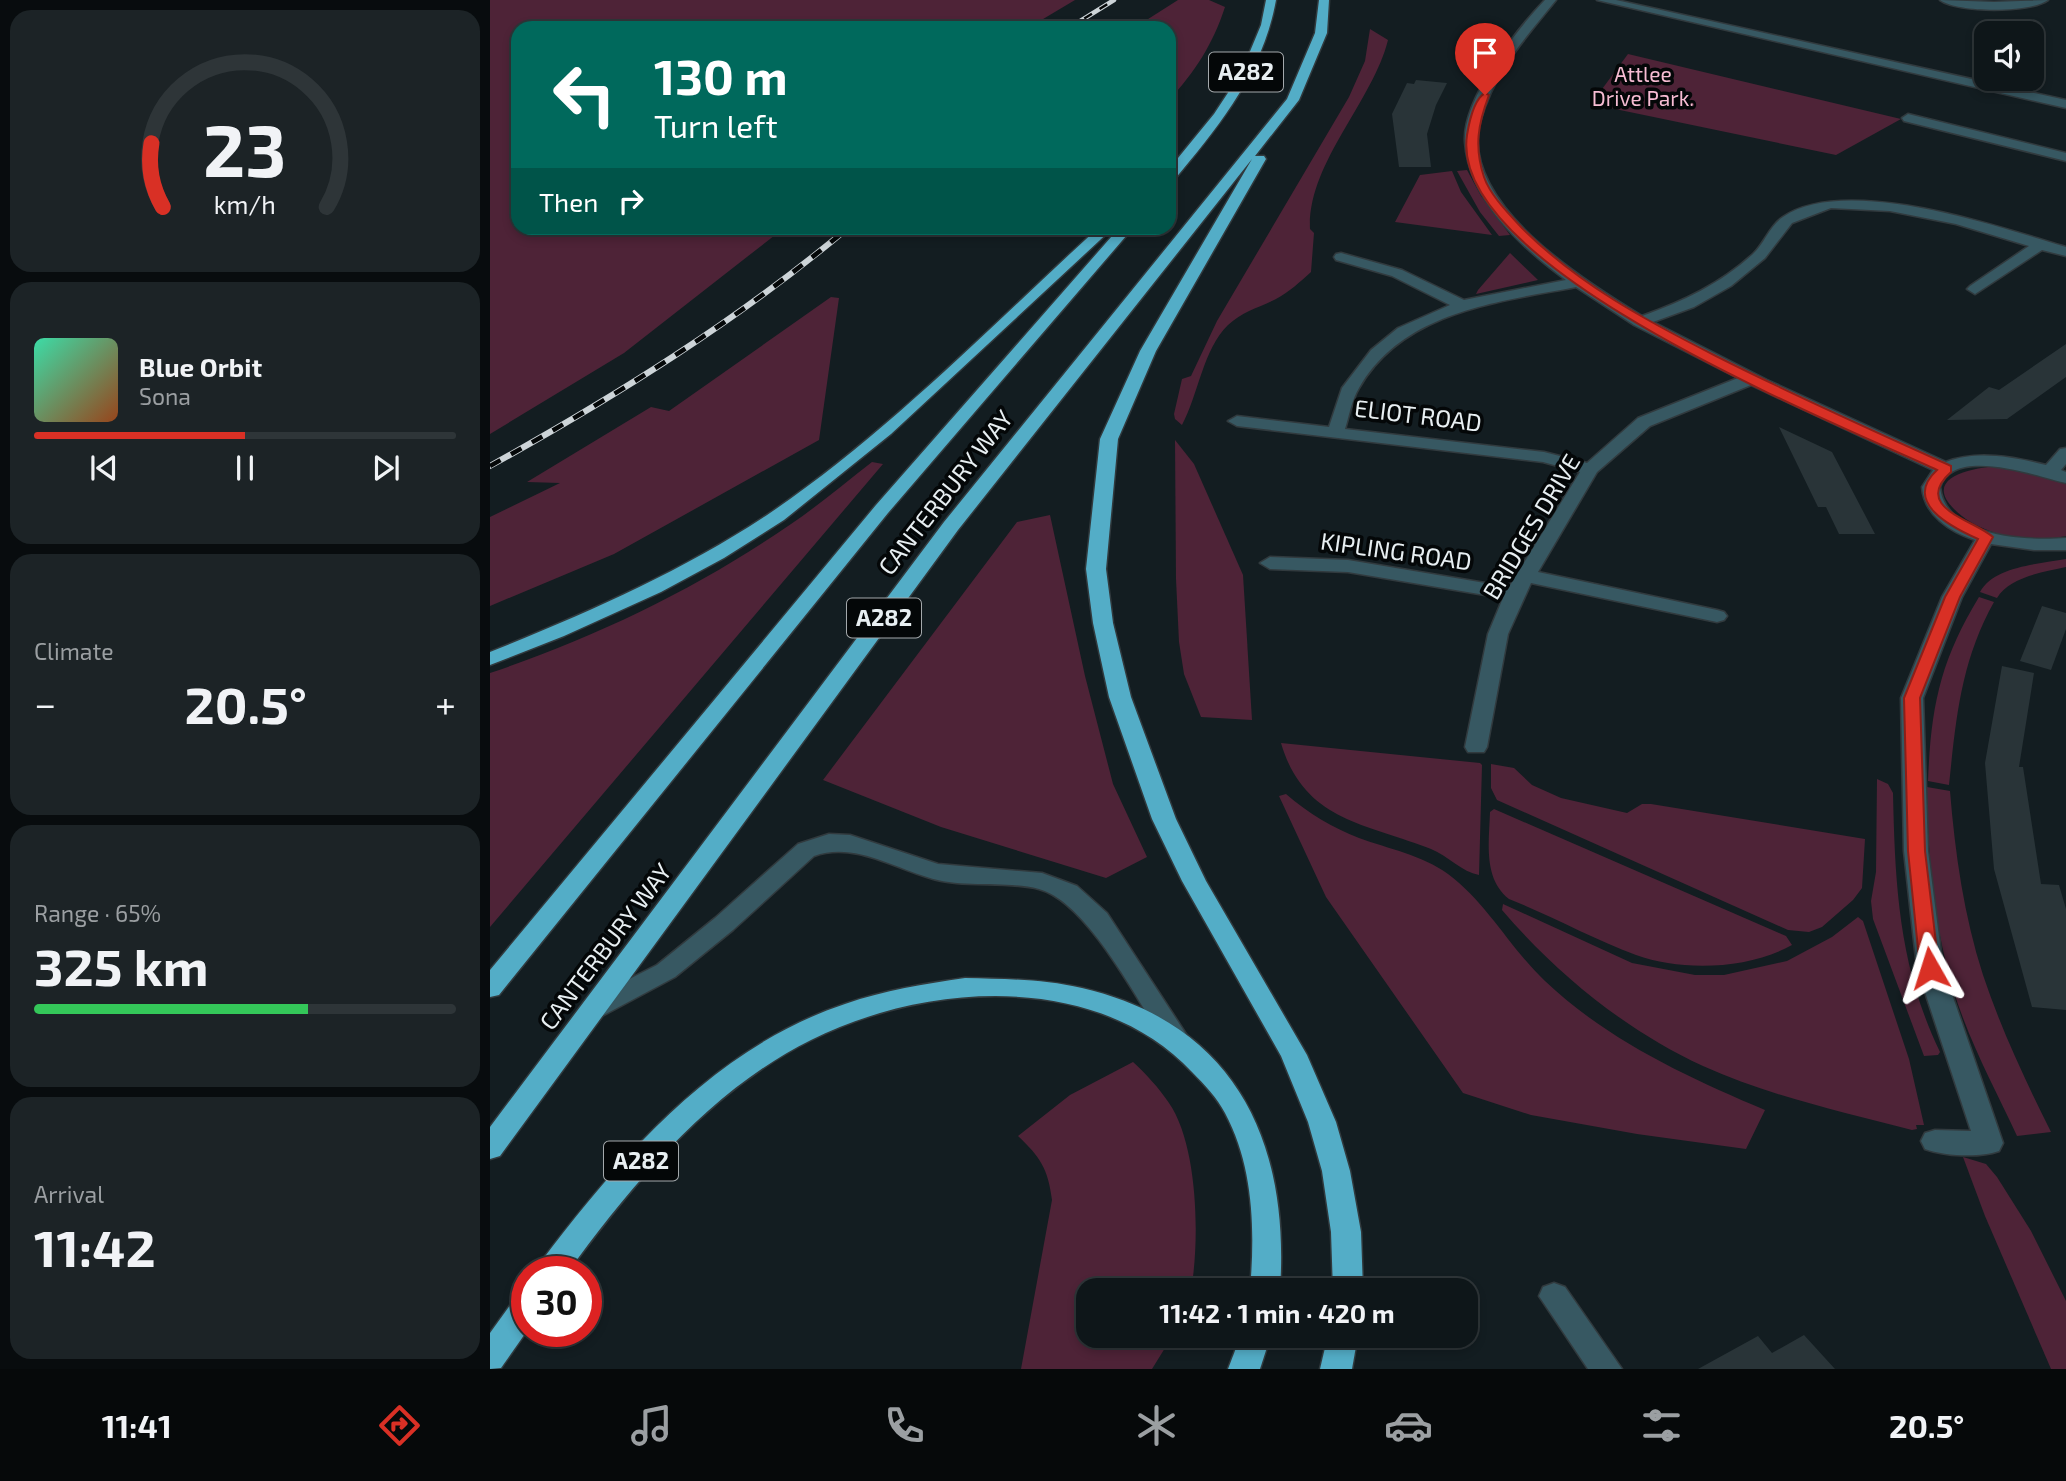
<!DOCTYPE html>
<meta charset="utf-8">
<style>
body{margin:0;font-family:"Exo 2",sans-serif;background:#1c2326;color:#f1f3f6;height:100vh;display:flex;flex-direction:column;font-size:26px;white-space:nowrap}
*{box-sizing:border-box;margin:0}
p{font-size:23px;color:#9b9fa2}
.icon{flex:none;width:38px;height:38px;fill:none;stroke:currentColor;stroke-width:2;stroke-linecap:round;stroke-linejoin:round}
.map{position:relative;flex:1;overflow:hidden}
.details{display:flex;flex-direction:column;gap:10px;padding:10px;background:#080c0e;width:490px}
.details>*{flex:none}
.top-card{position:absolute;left:21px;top:21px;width:665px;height:214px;border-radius:21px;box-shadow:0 4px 10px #0003,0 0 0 2px #2e3538;background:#00695c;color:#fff;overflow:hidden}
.fabs{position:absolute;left:1484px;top:21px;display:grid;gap:14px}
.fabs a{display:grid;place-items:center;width:70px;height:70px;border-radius:14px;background:#0e1619;box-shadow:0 4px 10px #0003,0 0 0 2px #2e3538;font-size:35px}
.speed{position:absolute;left:21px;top:1256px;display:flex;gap:14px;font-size:35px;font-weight:700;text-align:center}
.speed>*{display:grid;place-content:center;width:91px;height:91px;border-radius:50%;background:#0e1619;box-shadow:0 4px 10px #0003,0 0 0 2px #2e3538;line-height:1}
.speed .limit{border:10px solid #d22;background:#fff;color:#111}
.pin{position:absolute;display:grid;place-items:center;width:60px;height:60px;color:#fff;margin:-72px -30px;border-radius:50% 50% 50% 0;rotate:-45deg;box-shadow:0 0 7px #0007}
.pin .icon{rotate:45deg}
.me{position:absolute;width:77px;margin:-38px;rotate:354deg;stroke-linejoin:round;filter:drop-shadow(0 0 5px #0008)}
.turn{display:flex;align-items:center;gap:24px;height:147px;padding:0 28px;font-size:32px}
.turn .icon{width:91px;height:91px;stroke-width:2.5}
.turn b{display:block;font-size:49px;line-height:60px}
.then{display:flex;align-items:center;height:66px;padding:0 28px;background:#0003;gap:14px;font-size:26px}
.big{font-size:52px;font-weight:700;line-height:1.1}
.details .widget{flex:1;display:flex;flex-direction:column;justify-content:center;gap:10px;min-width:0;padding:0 24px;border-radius:21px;background:#1c2326}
.details .dial{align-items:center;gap:0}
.dial svg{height:182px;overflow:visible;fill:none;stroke:#2e3538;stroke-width:7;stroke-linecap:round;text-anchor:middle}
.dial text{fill:#f1f3f6;stroke:none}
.song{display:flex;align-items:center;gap:21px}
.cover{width:84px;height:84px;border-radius:10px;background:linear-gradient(135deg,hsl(160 70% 55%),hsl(20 70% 35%))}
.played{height:7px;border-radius:4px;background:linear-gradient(90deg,#d93025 50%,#2e3538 50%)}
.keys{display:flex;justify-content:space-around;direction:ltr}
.heat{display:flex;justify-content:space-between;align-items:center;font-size:38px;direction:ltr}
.charge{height:10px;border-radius:5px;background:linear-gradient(90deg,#34c759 65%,#2e3538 0)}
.trip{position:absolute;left:586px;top:1278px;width:402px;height:70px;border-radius:21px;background:#0e1619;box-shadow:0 4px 10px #0003,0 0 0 2px #2e3538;font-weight:700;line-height:70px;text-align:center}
.tab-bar{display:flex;height:112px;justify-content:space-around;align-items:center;background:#06090a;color:#9b9fa2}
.tab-bar .icon{width:49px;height:49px}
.tab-bar .selected{color:#d93025}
.tab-bar b{font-size:32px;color:#f1f3f6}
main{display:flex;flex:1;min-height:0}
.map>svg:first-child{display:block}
</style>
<main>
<section class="details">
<div class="widget dial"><svg viewBox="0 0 100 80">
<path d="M14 69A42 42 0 1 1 86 69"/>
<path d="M14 69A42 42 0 0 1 9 41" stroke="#d93025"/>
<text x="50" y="56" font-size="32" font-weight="700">23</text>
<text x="50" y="72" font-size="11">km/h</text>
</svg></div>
<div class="widget">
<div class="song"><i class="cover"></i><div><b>Blue Orbit</b><p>Sona</p></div></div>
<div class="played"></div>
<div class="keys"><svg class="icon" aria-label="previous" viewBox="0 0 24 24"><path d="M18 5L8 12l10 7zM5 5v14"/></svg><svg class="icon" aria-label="pause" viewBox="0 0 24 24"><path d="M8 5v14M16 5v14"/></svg><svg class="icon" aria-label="next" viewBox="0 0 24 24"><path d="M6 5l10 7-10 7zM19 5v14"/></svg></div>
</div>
<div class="widget"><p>Climate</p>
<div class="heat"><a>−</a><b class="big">20.5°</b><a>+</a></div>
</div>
<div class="widget"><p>Range · 65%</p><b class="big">325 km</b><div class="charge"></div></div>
<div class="widget"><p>Arrival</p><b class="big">11:42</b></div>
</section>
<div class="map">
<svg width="1576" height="1369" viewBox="0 0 1576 1369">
<rect width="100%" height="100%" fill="#131d21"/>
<!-- green -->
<g fill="#4e2337">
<path d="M0,0H585L538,28H28V228H294L134,353L0,434Z"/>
<path d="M688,0H719L735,7C723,44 705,72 679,100V28H644Z"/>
<path d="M880,29L898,40C883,101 817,164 820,229L824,233L821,272C810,282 799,292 786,299C768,308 753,311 738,325C713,349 708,396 692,425L685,419L684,414L692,379L701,376L727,321L859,97L875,61Z"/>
<path d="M1138,54L1411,119L1346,155L1101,104Z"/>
<path d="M977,170L991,196L1020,235L1009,236L990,212L967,171Z"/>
<path d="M962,171L971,192L1002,235L905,222L930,175Z"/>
<path d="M1020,253L1048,280L986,294L988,290Z"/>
<path d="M341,297L349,298L329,440L124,554L0,606V517L70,483L37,482L161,407L179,411Z"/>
<path d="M685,440L704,464L753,575L762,720L711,717L694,674L689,642L686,579Z"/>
<path d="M382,462L393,464L0,927V673C105,638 210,587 301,524C329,505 355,483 382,462Z"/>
<path d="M1515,466L1576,484V536C1541,544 1490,536 1464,509C1429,474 1493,466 1515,466Z"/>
<path d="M560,515L595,676L623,784L657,857L616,878L451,827L333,780L527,522Z"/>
<path d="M1576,559V567C1553,572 1519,577 1507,598L1490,592C1504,566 1549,564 1576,559Z"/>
<path d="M1489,597L1504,602C1471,661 1466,718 1459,785L1438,781C1441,707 1450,661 1489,597Z"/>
<path d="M791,743L990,763L992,765L989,875C972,872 958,856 941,849C875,823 814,821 791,743Z"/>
<path d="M1001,764L1024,768L1042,785L1071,798L1137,813L1152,804H1161L1375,839L1372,888L1363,900L1332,927L1319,932L1298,930L1007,800L1001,788Z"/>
<path d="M1387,779L1398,784L1403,793C1405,886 1409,967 1450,1052L1448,1055L1434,1056L1383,919L1381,901L1386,872Z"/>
<path d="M1437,787L1460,791C1465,853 1474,916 1493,975C1511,1029 1536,1082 1561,1132L1527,1136C1509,1097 1488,1058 1473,1018C1445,943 1438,867 1437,787Z"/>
<path d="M796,794C818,813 843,828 869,838C899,849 932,855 958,874C997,903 1020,948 1055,981C1117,1040 1197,1077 1275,1110L1256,1149L1147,1134L1041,1115L973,1093L836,897L789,796Z"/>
<path d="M1004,809L1289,933L1296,936L1302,945C1259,969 1193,972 1146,955C1103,939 1062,916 1019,899C993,879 999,842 1000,812Z"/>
<path d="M1013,904L1142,963L1205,975H1234L1297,961L1342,937L1368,917L1373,921L1419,1059L1434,1125H1426L1427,1129L1422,1130C1353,1112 1279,1096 1213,1066C1135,1030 1067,974 1012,910Z"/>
<path d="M643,1062C656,1074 669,1088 679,1103C708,1145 710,1240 701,1290H598V1335H683L662,1369H531L562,1200C558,1168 550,1157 528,1136L580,1095Z"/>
<path d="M1473,1157L1496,1164L1507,1177L1541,1231L1576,1301V1369H1561L1495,1216Z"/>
</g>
<!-- building -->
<g fill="#293438">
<path d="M926,80L957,83L946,105L937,134L941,167H909L902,114L917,83L924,84Z"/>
<path d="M1576,344V377L1517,419L1457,420L1499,387L1509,390Z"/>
<path d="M1289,427L1342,452L1385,534H1349L1336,507H1328Z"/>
<path d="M1552,606L1576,613V629L1561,670L1530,661Z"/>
<path d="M1512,666L1544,673L1529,767H1533L1551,884L1569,885L1576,909V1010L1542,1007L1504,869L1495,763Z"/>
<path d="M1314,1335L1345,1369H1208L1268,1336L1282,1353Z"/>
</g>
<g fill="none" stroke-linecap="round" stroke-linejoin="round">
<!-- minor casing -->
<g stroke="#313a3e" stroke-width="3">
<g id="minor">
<path d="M1055,0H1066C1036,37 1003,73 990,122C969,203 1094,281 1152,316C1194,301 1230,284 1263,254C1274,244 1280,225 1293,217C1356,174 1508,227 1576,247V256L1552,250L1485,294L1477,289L1480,286L1539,246L1466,224L1400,211L1341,208L1302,223L1275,258L1241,286L1204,307L1163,322L1277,380L1456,462C1487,450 1524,457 1556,465L1570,449L1576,448V464L1571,470L1576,472V483C1549,477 1463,445 1450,487C1455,538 1538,541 1576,538V550H1544L1501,544L1472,597L1433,698L1438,851L1453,968L1513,1143L1509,1151C1489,1158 1455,1156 1435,1149L1431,1141L1435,1133L1445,1130L1481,1131L1427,968L1414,851L1411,698L1452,597L1485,540C1460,532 1434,515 1432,487L1443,470L1261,385L1160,426L1107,472L1048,572L1227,610L1234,612L1237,616L1234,620L1227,622L1041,583L1018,634L997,747L994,752H978L975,747L998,634L1013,598L858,572L780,569L770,563L780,557L858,560L1019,587L1090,472L1053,462L747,426L738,421L747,416L839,427L852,388L881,350L908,328L960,305L902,276L846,260L844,257L846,254L851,253L912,270L974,300L1076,280C1031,247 979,200 975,142C972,100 1027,29 1055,0ZM1086,287L1144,325L1248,378L1148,418L1097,463L1054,452L855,429C859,416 862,399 869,388C913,311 1008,302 1086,287Z"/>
<path d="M1107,0H1126L1576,100V108Z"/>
<path d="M1450,0L1504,2L1558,0C1540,13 1468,13 1450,0Z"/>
<path d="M1418,114L1576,153V161L1414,121L1412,118Z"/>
<path d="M339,834L360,835L448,864L552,873L587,886L617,913L696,1034L700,1041L696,1048L687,1051L678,1048C650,1005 598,902 549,889C513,880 472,889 437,877C401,866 362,842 324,856L243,930L185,977L112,1016L103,1019L94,1016L90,1009L94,1002L167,965L225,918L308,844Z"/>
<path d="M1064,1283L1075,1287L1132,1369H1098L1049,1296L1053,1287Z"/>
</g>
</g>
<!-- highway casing -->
<g stroke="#313a3e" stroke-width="3">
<g id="highway">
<path d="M776,0H786C773,72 730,125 684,180L679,181V169L724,114L751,73L771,25Z"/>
<path d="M829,0H839L837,33L809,100L765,156H774L776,159L666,351L628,439L616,569L623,623L641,697L686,819L716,881L817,1055L846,1122L860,1171L871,1232L873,1290H843L841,1232L832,1171L818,1122L791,1056L692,881L662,819L619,697L603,623L596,569L610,439L650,351L762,159L468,530L10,1156L0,1159V1127L454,522L797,99L825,33Z"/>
<path d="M608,228H623L401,434L294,520L234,558L171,592L74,636L0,665V652C97,613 193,571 280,513C398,433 503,324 608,228Z"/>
<path d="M629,228H643L398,513L9,995L0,997V970L386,505Z"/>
<path d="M475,978C515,979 553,979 592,988C746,1024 800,1142 790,1290H760C765,1231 764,1167 735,1113C727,1098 715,1085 702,1072C607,971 437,982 321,1040C220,1090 143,1183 78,1272H46L50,1263C130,1157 225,1047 355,1004C395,990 434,984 475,978Z"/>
<path d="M37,1293V1331L11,1368L0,1369V1333L26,1297Z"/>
<path d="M751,1335H781L770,1369H738Z"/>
<path d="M838,1335H868L862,1369H830Z"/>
</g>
</g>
<!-- minor -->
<use href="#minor" fill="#375862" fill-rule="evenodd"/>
<!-- highway -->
<use href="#highway" fill="#53adc7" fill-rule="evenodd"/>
<!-- rail-far1 casing -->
<g stroke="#cdd4d8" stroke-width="4.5">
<path id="rail-far1" d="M579,28L624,0"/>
</g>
<!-- rail casing -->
<g stroke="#cdd4d8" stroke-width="6">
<path id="rail" d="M0,466C126,396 247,321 358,228"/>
</g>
<!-- rail-far1 -->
<use href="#rail-far1" stroke="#040708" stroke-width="2.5" stroke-dasharray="9" stroke-linecap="butt"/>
<!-- rail -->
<use href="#rail" stroke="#040708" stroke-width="4.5" stroke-dasharray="12" stroke-linecap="butt"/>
</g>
<!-- route -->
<path fill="#d93025" stroke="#8d1f18" stroke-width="2" d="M995,93L999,95C988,124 984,147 994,177C1000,195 1019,214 1032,228C1088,284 1155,320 1226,356C1303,395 1382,430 1461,466V472C1421,508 1485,520 1503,537L1470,597L1430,698L1435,851L1449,968L1446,973H1433L1430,968L1418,851L1414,698L1455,597L1488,539C1461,527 1412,502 1447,470C1348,424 957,268 977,135C979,123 984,99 995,93Z"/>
<g text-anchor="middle" stroke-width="7" stroke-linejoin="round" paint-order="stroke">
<!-- far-park labels -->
<g font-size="21" fill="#f7bcd3" stroke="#040708">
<text x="1153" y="82">Attlee<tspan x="1153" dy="24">Drive Park.</tspan></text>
</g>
<!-- shield labels -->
<g fill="#040708" stroke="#a4a9ac" stroke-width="2">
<rect x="719" y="52.5" width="74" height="39" rx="5"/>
<rect x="357" y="598.5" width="74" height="39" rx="5"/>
<rect x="114" y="1141.5" width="74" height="39" rx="5"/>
</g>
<g font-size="23" font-weight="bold" fill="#e8eff2">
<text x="756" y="80">A282</text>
<text x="394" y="626">A282</text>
<text x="151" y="1169">A282</text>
</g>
<!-- street labels -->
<g font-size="24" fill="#e8eff2" stroke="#040708">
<text transform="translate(928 416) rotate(7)" y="8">ELIOT ROAD</text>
<text transform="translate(456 493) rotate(-52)" y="8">CANTERBURY WAY</text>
<text transform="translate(1042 527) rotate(-59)" y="8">BRIDGES DRIVE</text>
<text transform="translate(906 552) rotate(8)" y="8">KIPLING ROAD</text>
<text transform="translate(116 947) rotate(-53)" y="8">CANTERBURY WAY</text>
</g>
</g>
</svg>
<div class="fabs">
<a><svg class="icon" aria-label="sound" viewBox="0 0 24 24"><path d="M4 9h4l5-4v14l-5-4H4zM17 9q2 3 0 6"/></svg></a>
</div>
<div class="speed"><div class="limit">30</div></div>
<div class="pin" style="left:995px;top:95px;background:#d93025"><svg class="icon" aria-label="arrive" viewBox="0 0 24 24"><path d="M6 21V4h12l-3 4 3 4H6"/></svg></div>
<svg class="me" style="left:1440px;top:968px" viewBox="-20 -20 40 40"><path d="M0-17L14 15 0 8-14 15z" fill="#d93025" stroke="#fff" stroke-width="4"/></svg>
<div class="trip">11:42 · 1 min · 420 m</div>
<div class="top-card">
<div class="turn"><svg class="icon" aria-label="left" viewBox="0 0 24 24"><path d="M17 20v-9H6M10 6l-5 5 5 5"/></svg><div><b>130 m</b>Turn left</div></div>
<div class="then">Then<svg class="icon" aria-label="right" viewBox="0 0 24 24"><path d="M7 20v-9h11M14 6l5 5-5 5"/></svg></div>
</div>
</div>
</main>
<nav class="tab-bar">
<b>11:41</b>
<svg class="icon selected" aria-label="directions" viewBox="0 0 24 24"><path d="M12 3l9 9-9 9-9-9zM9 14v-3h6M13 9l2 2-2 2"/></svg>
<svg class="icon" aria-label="music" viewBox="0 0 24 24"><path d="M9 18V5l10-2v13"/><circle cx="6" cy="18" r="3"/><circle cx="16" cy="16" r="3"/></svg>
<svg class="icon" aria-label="phone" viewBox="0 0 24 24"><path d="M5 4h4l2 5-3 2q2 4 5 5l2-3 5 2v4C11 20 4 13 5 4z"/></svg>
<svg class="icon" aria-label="climate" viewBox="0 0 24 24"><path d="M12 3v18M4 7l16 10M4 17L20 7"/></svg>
<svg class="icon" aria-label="car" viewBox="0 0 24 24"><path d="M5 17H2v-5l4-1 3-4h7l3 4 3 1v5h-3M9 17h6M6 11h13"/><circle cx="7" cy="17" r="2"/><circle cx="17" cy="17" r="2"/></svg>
<svg class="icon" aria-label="filters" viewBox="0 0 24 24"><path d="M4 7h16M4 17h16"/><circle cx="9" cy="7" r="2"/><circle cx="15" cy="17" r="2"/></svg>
<b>20.5°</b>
</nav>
